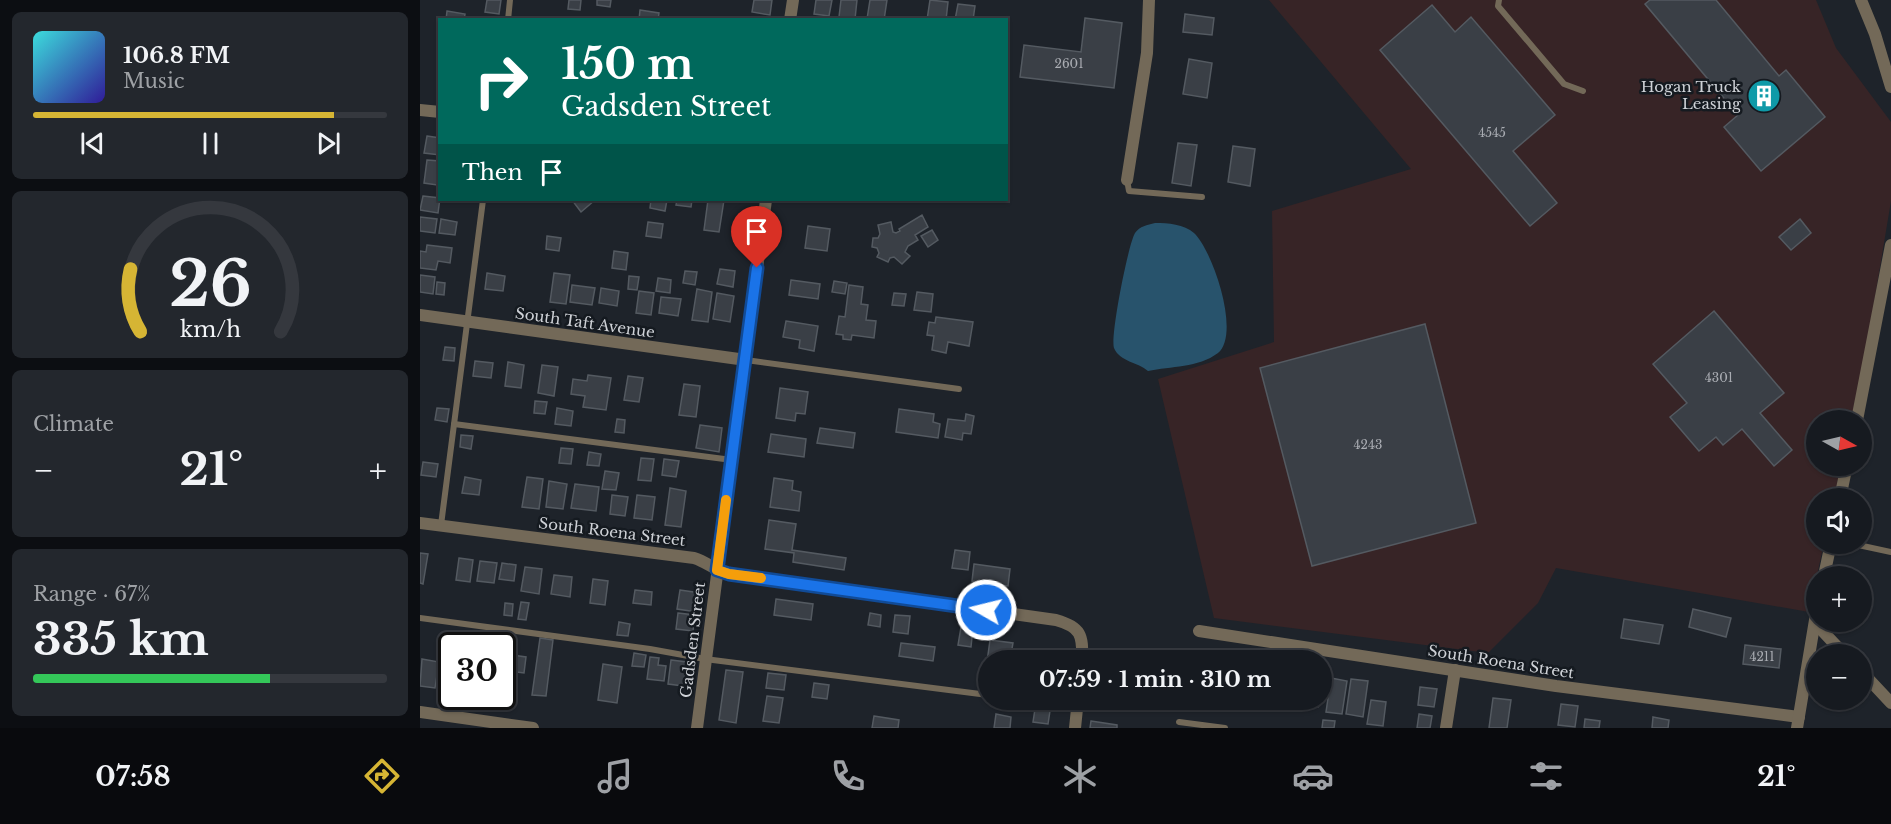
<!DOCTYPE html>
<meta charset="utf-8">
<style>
body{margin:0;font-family:"Libre Baskerville",serif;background:#23272d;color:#f1f3f6;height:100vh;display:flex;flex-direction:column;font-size:22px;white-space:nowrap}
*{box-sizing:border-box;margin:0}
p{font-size:20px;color:#9ea1a5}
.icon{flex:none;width:33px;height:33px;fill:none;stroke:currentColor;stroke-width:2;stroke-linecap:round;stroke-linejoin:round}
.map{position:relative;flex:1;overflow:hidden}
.sheet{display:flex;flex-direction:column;gap:12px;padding:12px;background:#0c0e12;width:420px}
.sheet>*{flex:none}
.banner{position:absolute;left:18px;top:18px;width:570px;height:183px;border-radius:0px;box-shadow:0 2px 4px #0004,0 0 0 2px #35383e;background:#00695c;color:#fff;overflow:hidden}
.needle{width:39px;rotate:98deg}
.controls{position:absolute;left:1386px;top:410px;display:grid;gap:12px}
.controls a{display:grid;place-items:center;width:66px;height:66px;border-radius:50%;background:#161a20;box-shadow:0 2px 4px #0004,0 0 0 2px #35383e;font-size:30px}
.speed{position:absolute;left:18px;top:632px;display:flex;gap:12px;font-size:30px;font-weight:700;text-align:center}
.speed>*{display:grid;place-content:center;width:78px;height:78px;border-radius:50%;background:#161a20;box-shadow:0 2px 4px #0004,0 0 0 2px #35383e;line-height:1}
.speed .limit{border:3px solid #111;border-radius:9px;background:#fff;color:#111}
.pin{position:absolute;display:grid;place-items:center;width:51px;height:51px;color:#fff;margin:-62px -26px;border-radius:50% 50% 50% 0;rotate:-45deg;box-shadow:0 0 6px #0007}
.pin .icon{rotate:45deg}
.me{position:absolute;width:66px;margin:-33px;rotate:278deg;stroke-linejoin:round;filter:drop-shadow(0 0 4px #0008)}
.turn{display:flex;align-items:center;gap:21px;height:126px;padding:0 24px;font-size:27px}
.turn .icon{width:78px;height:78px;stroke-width:2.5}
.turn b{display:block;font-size:42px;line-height:51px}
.then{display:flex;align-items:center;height:57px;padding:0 24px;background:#0003;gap:12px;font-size:22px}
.big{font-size:45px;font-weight:800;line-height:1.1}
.sheet .tile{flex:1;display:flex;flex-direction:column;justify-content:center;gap:9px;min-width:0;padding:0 21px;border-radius:9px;background:#23272d}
.sheet .dial{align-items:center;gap:0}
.dial svg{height:156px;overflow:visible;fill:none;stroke:#35383e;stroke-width:7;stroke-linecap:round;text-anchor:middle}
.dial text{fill:#f1f3f6;stroke:none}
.song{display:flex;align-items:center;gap:18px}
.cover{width:72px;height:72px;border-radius:9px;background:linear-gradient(135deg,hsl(180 70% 55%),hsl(250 70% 35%))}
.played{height:6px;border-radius:3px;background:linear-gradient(90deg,#d6b534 85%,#35383e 85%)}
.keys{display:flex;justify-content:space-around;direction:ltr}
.heat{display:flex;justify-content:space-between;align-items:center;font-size:33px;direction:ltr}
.charge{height:9px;border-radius:4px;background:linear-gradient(90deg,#34c759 67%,#35383e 0)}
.trip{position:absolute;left:558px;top:650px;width:354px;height:60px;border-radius:30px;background:#161a20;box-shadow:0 2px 4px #0004,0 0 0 2px #35383e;font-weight:800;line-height:60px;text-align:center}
.dock{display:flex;height:96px;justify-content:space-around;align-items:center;background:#090a0d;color:#9ea1a5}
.dock .icon{width:42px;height:42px}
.dock .current{color:#d6b534}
.dock b{font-size:27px;color:#f1f3f6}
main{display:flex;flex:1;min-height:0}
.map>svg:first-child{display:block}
</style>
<main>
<section class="sheet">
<div class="tile">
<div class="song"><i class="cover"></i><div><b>106.8 FM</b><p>Music</p></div></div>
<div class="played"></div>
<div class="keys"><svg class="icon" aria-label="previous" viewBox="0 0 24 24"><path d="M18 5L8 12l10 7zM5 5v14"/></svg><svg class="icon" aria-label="pause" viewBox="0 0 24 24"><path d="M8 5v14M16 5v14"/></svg><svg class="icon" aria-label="next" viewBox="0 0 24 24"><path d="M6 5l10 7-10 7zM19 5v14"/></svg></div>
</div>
<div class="tile dial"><svg viewBox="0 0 100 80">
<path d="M14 69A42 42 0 1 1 86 69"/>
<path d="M14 69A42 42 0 0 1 9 37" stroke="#d6b534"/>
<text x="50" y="56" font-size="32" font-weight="700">26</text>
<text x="50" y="72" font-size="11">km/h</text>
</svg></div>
<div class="tile"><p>Climate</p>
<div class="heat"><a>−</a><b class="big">21°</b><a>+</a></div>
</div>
<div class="tile"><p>Range · 67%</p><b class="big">335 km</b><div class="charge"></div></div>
</section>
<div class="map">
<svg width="1471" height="728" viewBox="0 0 1471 728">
<rect width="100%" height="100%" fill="#1e232a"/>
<!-- industrial -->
<path fill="#372426" d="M849,0H1396L1416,48L1471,122V201L1447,345L1431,420H1396V465H1421L1414,498H1396V543H1404L1389,612L1136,568L1118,603L1068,653L794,618L738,379L854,342L852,211L991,169Z"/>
<!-- water -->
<path fill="#28536c" d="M735,223C748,223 764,224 774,233C793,251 821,334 798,353C778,368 751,366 728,371C718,362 700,362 694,348C690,337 708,245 715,233C720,226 727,225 735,223Z"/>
<!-- building -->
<g fill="#3a3f46" stroke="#545a61" stroke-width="1.5">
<path d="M67,0H81L79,14L65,12Z"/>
<path d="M149,0H161L160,10L148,9Z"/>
<path d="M177,0H191L190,7L177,5Z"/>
<path d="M334,0H352L350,15L332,12Z"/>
<path d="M396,0H412L409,16L394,14Z"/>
<path d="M421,0H437L435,19L419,17Z"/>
<path d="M450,0H467L464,20L447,19Z"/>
<path d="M510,0L528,2L526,20H507Z"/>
<path d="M1230,0H1296L1359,76L1366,70L1405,117L1341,171L1304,127L1318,115L1225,4Z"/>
<path d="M538,4L555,6L553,20H535Z"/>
<path d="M1012,5L1035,32L1051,17L1135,115L1093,151L1137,203L1110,226L960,50Z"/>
<path d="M220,10L239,13L238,20H219Z"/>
<path d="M27,11L45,14L44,20H26Z"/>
<path d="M765,14L794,18L792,35L763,32Z"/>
<path d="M665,18L702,23L694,88L600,77L604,45L661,52Z"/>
<path d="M769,59L792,63L787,98L763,94Z"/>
<path d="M7,136L20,138V155L4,153Z"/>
<path d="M758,143L777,145L771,186L752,183Z"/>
<path d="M813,146L835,149L830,186L808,182Z"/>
<path d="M7,160L20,161L17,185L4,183Z"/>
<path d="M3,196L20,198L18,213L0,210Z"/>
<path d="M152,200H175L161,212Z"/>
<path d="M231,200H247L245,211L230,208Z"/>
<path d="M257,200H272L271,207L256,205Z"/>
<path d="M288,200H304L299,232L284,230Z"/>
<path d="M502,215L508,227L495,235L498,240L488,246L485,252L490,256L482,264L474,257L470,258L468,262L457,257L459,253L457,248L452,247L453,238H458L460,234L458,225L471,222L473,232L476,233L480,231L479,229Z"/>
<path d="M0,217L17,219L15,233L0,231Z"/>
<path d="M21,219L37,222L35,235L19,233Z"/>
<path d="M1380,219L1391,233L1371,250L1359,237Z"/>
<path d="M228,222L243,224L241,238L226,236Z"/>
<path d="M388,226L410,229L407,251L385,248Z"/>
<path d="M512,230L518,240L508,247L501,236Z"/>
<path d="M127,236L141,238L139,251L126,249Z"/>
<path d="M7,245L32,248L30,263L18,261L16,270L0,268V251L6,252Z"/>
<path d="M194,251L208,253L206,270L192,268Z"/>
<path d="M300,269L315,271L313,287L297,284Z"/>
<path d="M265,271L277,272L275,285L263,283Z"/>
<path d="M67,273L85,276L83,291L65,289Z"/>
<path d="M134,273L150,275L146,304L130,302Z"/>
<path d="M0,275L15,277L13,294L0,292Z"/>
<path d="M209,276L219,277L217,290L208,289Z"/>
<path d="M238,278L251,280L250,293L236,291Z"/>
<path d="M371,280L400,284L398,299L369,295Z"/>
<path d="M414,281L427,283L425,294L412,292Z"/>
<path d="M17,282L25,283L24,295L16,294Z"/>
<path d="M152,285L175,288L172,305L150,302Z"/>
<path d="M429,285L443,287L441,304L448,305L446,320L456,321L454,338L432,335L431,340L423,339V335L416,334L419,316L425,317Z"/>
<path d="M181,288L199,291L197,306L179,303Z"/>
<path d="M277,289L292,292L288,322L272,320Z"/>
<path d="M219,291L234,293L231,315L216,313Z"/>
<path d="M497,292L513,294L511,312L494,310Z"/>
<path d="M297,293L314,296L310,322L293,319Z"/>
<path d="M474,293L486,294L484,306L472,305Z"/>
<path d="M241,297L261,299L258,316L239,313Z"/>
<path d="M1294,311L1364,393L1340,413L1372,450L1354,466L1322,429L1303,445L1296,437L1279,451L1250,417L1267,403L1233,364Z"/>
<path d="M516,317L553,322L549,346L528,342L526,353L512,350L514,336L507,335L509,322L515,323Z"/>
<path d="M366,321L398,326L394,351L379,348L380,340L363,337Z"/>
<path d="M1005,324L1056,523L892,566L840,368Z"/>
<path d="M25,347L35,348L34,361L23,360Z"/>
<path d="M55,361L73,363L71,378L53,376Z"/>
<path d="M88,362L104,365L101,388L85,386Z"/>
<path d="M122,365L138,367L134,396L118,393Z"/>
<path d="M168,375L191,378L186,410L163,407L165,396L151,394L153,379L167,381Z"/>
<path d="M208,376L223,378L219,402L204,400Z"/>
<path d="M264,384L280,386L276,417L259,415Z"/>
<path d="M360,388L388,392L385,414L376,413L375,421L356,418Z"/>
<path d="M115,401L127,402L125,414L114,413Z"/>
<path d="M17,408L29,409L27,422L15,420Z"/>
<path d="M137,408L153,411L151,426L135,424Z"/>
<path d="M479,409L514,414L513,422L520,424L518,438L476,432Z"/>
<path d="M546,414L554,416L551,434L543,433L542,440L525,437L528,419L545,421Z"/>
<path d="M197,419L205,420L204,433L195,432Z"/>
<path d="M280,425L302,428L299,452L276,448Z"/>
<path d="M400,428L435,433L433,448L397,443Z"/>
<path d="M351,434L386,439L384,457L348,452Z"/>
<path d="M41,435L53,436L51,449L40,447Z"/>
<path d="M141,448L153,449L151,464L139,463Z"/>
<path d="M169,452L181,454L179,466L167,465Z"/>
<path d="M221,458L234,459L231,481L218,480Z"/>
<path d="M244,459L259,461L256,477L242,475Z"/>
<path d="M3,462L18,464L16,477L1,475Z"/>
<path d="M185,471L199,473L196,490L182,489Z"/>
<path d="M45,477L61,480L59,495L42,493Z"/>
<path d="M107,477L123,479L119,509L102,507Z"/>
<path d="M354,478L373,481L372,490L381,492L379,511L350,507Z"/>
<path d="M129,481L147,484L143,509L126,507Z"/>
<path d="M155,484L179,487L176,511L151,508Z"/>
<path d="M250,488L266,491L261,527L245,525Z"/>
<path d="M192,495L208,497L205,516L190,514Z"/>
<path d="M217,495L235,497L232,520L214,518Z"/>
<path d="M349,520L376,524L372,550L426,558L424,570L373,562L374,553L345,549Z"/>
<path d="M535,550L550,552L548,570L532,568Z"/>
<path d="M0,553L8,554L3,584L0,583Z"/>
<path d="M39,558L53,560L50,582L36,580Z"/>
<path d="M60,561L77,563L74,583L57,581Z"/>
<path d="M82,563L96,565L94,581L79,579Z"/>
<path d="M554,564L590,569L588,586L552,581Z"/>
<path d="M105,567L122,569L119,594L101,591Z"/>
<path d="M134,575L152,577L150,597L131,594Z"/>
<path d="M173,579L188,581L185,605L170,603Z"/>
<path d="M215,590L232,592L231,605L213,603Z"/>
<path d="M260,590L280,593L277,612L257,609Z"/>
<path d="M356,599L393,604L391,620L354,615Z"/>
<path d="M101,602L109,603L106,620L98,619Z"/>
<path d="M85,603L93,604L92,616L84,615Z"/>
<path d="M1273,609L1311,618L1306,637L1269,627Z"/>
<path d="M258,613L275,615L273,631L256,629Z"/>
<path d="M450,613L461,615L460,627L448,625Z"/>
<path d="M475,615L490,616L488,634L473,632Z"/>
<path d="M1204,619L1243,625L1239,644L1201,638Z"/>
<path d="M199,622L210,624L208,636L197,635Z"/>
<path d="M541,627L553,628L551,647L538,645Z"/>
<path d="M120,638L133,640L126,696L112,695Z"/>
<path d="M570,640L593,643L590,660H568L567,662Z"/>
<path d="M481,643L515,647L513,661L479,656Z"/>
<path d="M1325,645L1361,649L1359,668L1323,664Z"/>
<path d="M682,649L700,652L699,660H680Z"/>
<path d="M82,653L87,654L82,683Z"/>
<path d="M214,653L226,655L224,667L212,666Z"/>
<path d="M92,655L106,657L104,673L89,671Z"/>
<path d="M230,657L239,658L238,665L246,666L244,681L227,679Z"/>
<path d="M2,659L19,662L15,688L0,686Z"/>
<path d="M251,660L267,662L263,686L248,684Z"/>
<path d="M183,664L202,667L197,703L178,700Z"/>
<path d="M306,670L323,672L316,723L299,720Z"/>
<path d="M348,673L366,675L364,690L346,688Z"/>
<path d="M911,678L927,681L922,714L906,712Z"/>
<path d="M931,679L948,681L943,717L926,714Z"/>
<path d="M394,683L409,685L407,699L392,697Z"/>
<path d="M1000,687L1017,689L1014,707L998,705Z"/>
<path d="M347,696L363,698L359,723L343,721Z"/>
<path d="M1073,698L1091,700L1087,728H1069Z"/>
<path d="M721,699H734L733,704L720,703Z"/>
<path d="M878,699H899L898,707L878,704Z"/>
<path d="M951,700L966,702L963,726L947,724Z"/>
<path d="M1141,704L1158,706L1155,727L1138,725Z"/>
<path d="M615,709L630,711L628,724L613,722Z"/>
<path d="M576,714L591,717L590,728H574Z"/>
<path d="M999,714L1012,716L1010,728H997Z"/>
<path d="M454,716L479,720L478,728H452Z"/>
<path d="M1233,717L1249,720L1248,728H1232Z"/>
<path d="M1165,719L1180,721L1179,728H1164Z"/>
<path d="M903,720L915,721L914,728H902Z"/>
<path d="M671,721L697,725V728H670Z"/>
</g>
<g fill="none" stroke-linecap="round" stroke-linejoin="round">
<!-- lane -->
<g stroke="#736958" stroke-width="6">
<path d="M1079,0L1078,6L1144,84L1163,91"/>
<path d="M88,20L90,0"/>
<path d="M707,180L709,191L782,197"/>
<path d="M326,360L539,389"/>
<path d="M34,424L312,460"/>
<path d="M21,525L63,200"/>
<path d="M1429,543L1471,552"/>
<path d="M0,618L230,649L285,659L568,695"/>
<path d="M603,699L657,707"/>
<path d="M759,722L805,728"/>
</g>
<!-- street -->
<g stroke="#736958" stroke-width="12">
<path d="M1441,0L1455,34L1471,87"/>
<path d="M370,20L373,0"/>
<path d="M0,110L20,112"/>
<path d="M707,180L727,53L729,0"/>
<path d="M0,315L326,360"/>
<path d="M1437,420L1471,245"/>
<path d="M1420,498L1427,465"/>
<path d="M0,523L274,558C287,562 296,571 309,574L636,620C661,627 663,635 662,660"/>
<path d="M1404,576L1411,543"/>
<path d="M1395,623L1424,654"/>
<path d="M779,631L1136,686L1379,717"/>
<path d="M1442,672L1471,703"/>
<path d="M0,712L113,728"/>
<path d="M277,728L346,200"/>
<path d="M655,728L658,699"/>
<path d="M1026,728L1035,670"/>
<path d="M1377,728L1396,614"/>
</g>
</g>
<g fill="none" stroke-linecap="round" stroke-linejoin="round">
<!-- route casing -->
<g stroke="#114b97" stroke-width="15">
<path id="route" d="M337,268L297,570L309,574L566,610"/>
</g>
<!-- route -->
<use href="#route" stroke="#1a73e8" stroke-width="10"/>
<!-- slow -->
<path stroke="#f59e0b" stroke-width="10" d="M306,500L297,570L309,574L341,578"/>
</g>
<!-- icons -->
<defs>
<g id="building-disc" transform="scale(1.725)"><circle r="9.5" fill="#0f9aa8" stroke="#151a20"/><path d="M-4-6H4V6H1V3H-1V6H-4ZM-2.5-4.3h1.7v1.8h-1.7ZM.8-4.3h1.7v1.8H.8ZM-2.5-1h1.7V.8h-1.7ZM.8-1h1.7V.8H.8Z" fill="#fff"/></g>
</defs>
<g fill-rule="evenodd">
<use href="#building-disc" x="1344" y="96"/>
</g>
<g text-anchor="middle" stroke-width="5" stroke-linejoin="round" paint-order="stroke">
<!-- number labels -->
<g font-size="12" fill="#a9acb2">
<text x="649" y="68">2601</text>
<text x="1072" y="137">4545</text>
<text x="1299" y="382">4301</text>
<text x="948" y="449">4243</text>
<text x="1342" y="661">4211</text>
</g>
<!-- poi labels -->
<g font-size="15" fill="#ced1d6" stroke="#151a20" text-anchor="end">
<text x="1321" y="92">Hogan Truck<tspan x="1321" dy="17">Leasing</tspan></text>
</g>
<!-- street labels -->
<g font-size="15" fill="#ced1d6" stroke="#151a20">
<text transform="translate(165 323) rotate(8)" y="5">South Taft Avenue</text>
<text transform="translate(192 532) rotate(7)" y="5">South Roena Street</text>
<text transform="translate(273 640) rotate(-83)" y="5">Gadsden Street</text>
<text transform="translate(1081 662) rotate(9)" y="5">South Roena Street</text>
</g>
</g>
</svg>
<div class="controls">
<a><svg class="needle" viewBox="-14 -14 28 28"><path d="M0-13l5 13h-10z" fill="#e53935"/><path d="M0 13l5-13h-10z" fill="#9ea1a5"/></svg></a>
<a><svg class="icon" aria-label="sound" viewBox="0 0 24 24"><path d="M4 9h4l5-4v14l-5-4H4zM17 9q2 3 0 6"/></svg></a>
<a>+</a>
<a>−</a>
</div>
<div class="speed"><div class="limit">30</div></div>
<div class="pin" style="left:337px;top:268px;background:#d93025"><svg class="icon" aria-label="arrive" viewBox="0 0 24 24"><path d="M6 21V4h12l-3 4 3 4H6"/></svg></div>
<svg class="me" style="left:566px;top:610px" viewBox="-20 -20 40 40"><circle r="17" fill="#1a73e8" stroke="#fff" stroke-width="3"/><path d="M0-11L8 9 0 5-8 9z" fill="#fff"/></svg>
<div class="trip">07:59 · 1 min · 310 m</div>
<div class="banner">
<div class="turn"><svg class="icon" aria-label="right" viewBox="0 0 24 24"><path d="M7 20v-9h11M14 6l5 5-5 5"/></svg><div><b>150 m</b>Gadsden Street</div></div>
<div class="then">Then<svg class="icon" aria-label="arrive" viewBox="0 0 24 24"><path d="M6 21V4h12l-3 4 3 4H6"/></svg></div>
</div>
</div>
</main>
<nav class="dock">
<b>07:58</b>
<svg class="icon current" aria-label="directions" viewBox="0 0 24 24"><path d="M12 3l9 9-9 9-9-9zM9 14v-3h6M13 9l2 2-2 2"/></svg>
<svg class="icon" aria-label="music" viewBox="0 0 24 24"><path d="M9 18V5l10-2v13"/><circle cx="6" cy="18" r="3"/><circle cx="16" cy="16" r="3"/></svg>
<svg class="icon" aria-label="phone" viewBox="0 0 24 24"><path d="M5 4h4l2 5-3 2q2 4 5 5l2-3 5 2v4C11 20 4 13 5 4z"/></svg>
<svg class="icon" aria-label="climate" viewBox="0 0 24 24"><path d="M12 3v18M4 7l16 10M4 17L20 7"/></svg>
<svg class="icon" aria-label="car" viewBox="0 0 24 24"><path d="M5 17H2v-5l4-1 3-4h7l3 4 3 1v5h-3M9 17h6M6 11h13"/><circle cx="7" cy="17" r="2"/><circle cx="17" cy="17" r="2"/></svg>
<svg class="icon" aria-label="filters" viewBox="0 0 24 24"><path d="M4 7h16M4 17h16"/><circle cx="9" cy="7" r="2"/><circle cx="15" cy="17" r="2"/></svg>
<b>21°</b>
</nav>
